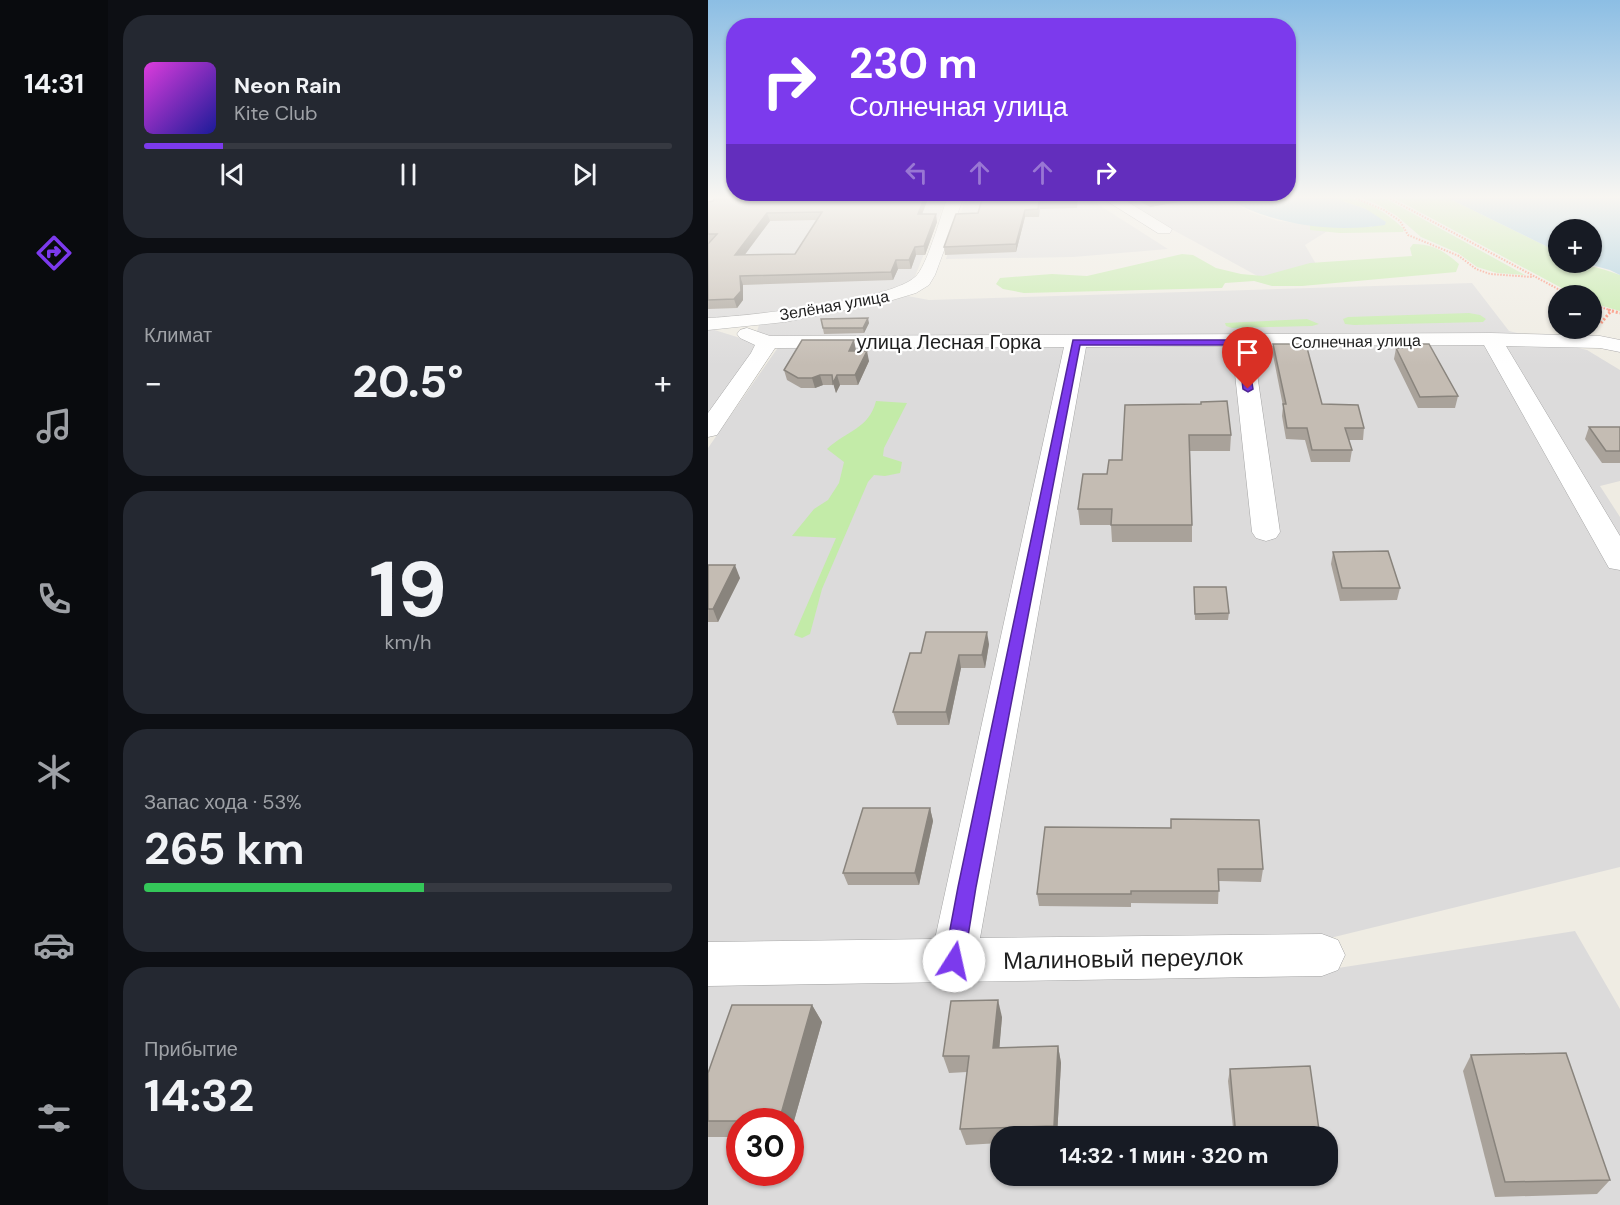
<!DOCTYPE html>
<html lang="ru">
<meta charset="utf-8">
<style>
body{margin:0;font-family:"DM Sans",sans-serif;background:#242831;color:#f1f3f6;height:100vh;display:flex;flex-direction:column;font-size:22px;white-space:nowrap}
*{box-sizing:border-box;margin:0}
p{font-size:20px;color:#9ea1a6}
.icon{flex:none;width:33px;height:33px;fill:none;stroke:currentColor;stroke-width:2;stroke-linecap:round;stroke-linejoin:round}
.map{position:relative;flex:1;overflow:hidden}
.side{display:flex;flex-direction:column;gap:15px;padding:15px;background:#0d0f14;width:600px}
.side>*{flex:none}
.hud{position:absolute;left:18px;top:18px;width:570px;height:183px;border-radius:24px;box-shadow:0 2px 4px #0004;background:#7c3aed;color:#fff;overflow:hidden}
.fabs{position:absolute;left:840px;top:219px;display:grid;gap:12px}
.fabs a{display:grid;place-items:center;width:54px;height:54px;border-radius:50%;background:#171b24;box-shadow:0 2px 4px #0004;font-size:30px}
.speed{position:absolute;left:18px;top:1108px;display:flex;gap:12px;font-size:30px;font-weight:700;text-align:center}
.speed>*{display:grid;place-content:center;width:78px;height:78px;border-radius:50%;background:#171b24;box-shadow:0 2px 4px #0004;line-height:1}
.speed .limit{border:9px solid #d22;background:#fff;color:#111}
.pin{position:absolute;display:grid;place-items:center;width:51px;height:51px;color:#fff;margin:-62px -26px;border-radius:50% 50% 50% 0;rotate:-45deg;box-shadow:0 0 6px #0007}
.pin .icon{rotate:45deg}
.me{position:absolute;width:66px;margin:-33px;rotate:10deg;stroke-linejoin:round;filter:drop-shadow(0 0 4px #0008)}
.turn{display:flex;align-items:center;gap:21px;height:126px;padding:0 24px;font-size:27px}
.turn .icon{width:78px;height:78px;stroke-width:2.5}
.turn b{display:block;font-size:42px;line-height:51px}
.lanes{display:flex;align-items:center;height:57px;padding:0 24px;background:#0003;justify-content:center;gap:30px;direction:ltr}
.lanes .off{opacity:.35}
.big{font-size:45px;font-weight:700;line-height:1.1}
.side .tile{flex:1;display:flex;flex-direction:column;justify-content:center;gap:9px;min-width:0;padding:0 21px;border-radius:24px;background:#242831}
.side .dial{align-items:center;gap:0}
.dial b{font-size:78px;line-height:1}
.song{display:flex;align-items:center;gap:18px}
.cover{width:72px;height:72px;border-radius:9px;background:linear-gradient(135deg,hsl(300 70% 55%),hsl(240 70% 35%))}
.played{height:6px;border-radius:3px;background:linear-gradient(90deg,#7c3aed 15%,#363941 15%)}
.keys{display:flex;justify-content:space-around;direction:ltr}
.heat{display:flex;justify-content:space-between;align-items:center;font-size:33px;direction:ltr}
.charge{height:9px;border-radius:4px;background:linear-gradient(90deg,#34c759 53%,#363941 0)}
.trip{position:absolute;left:282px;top:1126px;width:348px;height:60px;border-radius:24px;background:#171b24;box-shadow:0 2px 4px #0004;font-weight:700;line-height:60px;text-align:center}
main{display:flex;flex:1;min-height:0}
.tabs{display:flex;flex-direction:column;width:108px;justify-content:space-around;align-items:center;background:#090b0e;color:#9ea1a6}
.tabs .icon{width:42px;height:42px}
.tabs .active{color:#7c3aed}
.tabs b{font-size:27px;color:#f1f3f6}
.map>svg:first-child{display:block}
</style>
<main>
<nav class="tabs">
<b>14:31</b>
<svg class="icon active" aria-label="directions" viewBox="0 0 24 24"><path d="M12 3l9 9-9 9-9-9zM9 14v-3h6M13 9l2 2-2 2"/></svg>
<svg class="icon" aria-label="music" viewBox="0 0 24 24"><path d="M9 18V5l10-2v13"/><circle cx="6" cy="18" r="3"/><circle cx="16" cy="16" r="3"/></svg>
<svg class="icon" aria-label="phone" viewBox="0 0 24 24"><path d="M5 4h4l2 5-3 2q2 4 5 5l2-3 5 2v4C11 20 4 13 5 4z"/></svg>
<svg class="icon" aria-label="climate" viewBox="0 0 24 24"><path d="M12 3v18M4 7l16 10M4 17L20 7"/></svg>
<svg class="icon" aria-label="car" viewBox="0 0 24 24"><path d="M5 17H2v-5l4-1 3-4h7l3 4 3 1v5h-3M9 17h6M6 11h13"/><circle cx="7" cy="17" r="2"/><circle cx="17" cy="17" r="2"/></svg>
<svg class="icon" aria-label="filters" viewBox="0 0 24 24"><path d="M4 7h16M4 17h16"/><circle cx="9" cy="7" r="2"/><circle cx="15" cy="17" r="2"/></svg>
</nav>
<section class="side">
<div class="tile">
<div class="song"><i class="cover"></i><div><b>Neon Rain</b><p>Kite Club</p></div></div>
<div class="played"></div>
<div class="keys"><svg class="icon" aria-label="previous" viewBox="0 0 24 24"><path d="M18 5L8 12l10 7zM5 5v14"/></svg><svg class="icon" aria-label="pause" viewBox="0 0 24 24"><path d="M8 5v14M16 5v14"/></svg><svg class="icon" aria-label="next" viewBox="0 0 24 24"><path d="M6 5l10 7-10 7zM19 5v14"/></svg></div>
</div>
<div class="tile"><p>Климат</p>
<div class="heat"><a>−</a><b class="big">20.5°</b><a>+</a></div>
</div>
<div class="tile dial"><b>19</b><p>km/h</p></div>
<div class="tile"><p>Запас хода · 53%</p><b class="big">265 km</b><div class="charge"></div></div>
<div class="tile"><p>Прибытие</p><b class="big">14:32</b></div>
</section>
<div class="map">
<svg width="912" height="1205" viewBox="0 0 912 1205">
<rect width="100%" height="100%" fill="#efece3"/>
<!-- residential -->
<g fill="#dcdbdb" fill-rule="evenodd">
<path d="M0,196H239L206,279L188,291L75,312L0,321Z"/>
<path d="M258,196H377L460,249L365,257L238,259Z"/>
<path d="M403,196H515L543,212L570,221L626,227L597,245L608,264L555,279Z"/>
<path d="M764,283L801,331L879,350L912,370V481L892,486L912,517V867L618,939L0,946V448L71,346L66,338L49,331L52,322L194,295L221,300Z"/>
<path d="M0,328L42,341L48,346L43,357L0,417Z"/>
<path d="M867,931L912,1009V1205H0V982L598,973ZM32,1122H82V1173H32ZM292,1137H620V1176H292Z"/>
</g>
<!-- grass -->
<g fill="#c3eba8">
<path d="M620,196C650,196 674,208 696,229L695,232L632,233L602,230V225L664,227L658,209Z"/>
<path d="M649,196H673L817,275L789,273L769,267L750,253L713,237L689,216L669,204Z"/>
<path d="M682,196H736L850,252V262C875,263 890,267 912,275V311L884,303V296L863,293Z"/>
<path d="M705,244C725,244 736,251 751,264L748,272L594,286H564L546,281L517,283L514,288L316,293L295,289L288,284L292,278L344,274L379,276L474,254L485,255L508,268L533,274L555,276L602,263L704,256L702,248Z"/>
<path d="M761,313L772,315L778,319L775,322L646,325L637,324L635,319L640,317Z"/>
<path d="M599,319L611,324L604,326L524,328L518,326L517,323Z"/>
<path d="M168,401L199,403L176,448L175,456L194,462L192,473L177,476L166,475L160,482L114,589L102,634L94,638L86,635L128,538L84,536L106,509L120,500L131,483L136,462L119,449C138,431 161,429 168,401Z"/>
</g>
<!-- water -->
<g fill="#a2ccde">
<path d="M515,196H620L658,209L678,222L677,225C623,233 562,225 515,196Z"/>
<path d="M736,196H912V275L902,270L876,263L884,262V230H850V252Z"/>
</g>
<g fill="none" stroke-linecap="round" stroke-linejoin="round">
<!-- street casing -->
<g stroke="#a5a5a5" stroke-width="1">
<g id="street">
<path d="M0,196H14L6,207L0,209Z"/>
<path d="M240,196H256L227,275L221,285L208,293L178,302L77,322L0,330V318C39,316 181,301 207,277C219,267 233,214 240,196Z"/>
<path d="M391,196H410L464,229L462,233H450Z"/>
<path d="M39,328L62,336L783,333L892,336L912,340V352L892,348L798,346L912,536V570L901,568L897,561L776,345L545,346L572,532L568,538L558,541L548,538L544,532L524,346L378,347L272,938L614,934L630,940L637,955L630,970L614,976L0,986V942L227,939L356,347L67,348L9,435L0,437V413L43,353L47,345L32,338L29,334L32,330Z"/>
</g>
</g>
<!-- path-far1 -->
<g stroke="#fd8266" stroke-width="2" stroke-dasharray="1.5 1.5" stroke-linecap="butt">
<path d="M642,196L676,210L692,221L700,235L751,256L768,269L782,274L824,277"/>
<path d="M677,196L863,296"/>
<path d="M884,305L906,311"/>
</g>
<!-- path -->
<g stroke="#fd8266" stroke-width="3" stroke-dasharray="2 2" stroke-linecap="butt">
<path d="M900,310L912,313"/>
<path d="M893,323L903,311"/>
</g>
<!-- street -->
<use href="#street" fill="#fff" fill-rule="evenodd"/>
</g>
<!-- wall -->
<g fill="#a9a29a" fill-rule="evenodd">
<path d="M8,196H221L214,214L229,222L217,255H208L203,269H190L185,280L35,285V300L29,308L0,309V244L1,242L0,243V202L5,201ZM109,220L87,254L36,255L62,221Z"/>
<path d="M275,196H370L369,208L332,209L331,217H317L308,252L237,255L236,247L270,213Z"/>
<path d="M423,196H492V198L442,207Z"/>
<path d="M113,319L161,323L156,333L116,334Z"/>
<path d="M565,344L614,404L656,428L655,440H641L644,450L642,462H603L597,440L578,439L574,416L575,406L565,355Z"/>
<path d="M699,344L750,396L747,408H710L686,359L688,348H698Z"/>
<path d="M148,350V351L161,361L150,385H132L128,393L126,385H115L107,388H93L79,380L76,370Z"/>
<path d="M417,405L523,435L522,451H482L484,525V542H404L403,525H372L370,509L399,474L414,460Z"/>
<path d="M881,427H912V463H894L877,439Z"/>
<path d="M625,552L692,588L689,600L632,601L623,564Z"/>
<path d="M0,565L32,578L10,622H0Z"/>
<path d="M486,587L521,613L520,620H487Z"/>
<path d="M281,644L277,668H253L241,725H189L185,712L213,653Z"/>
<path d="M222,808L225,821L211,885H140L135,873Z"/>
<path d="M337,827L555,869L553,882L511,881L510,904L423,903V907L331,906L329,894Z"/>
<path d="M104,1005L114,1022L82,1135V1122H32V1137H0V1073Z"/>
<path d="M294,1017L291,1048L350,1046L353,1063L349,1137H292V1143L258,1145L252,1129L259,1072L241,1073L235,1056Z"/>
<path d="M763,1055L902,1180L889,1194L787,1197L755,1071Z"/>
<path d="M522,1069L612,1137H526L520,1081Z"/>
</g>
<!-- shaded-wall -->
<g fill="#89847d">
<path d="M217,196H221L211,222L210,214Z"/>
<path d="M461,196H492V198L442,207V200Z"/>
<path d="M317,210V217L308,252V244Z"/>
<path d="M59,213L62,221L30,264L27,255Z"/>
<path d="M228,214L229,222L217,255L216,246Z"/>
<path d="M207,247L208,255L203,269L201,260Z"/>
<path d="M188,260L190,269L185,280L183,272Z"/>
<path d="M32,276L35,285V300L29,308L26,299Z"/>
<path d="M160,318L161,323L156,333L155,328Z"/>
<path d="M146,340L148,350L143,361L141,351Z"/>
<path d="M159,351L161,361L150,385L147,375Z"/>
<path d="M112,375L115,385L107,388L104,378Z"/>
<path d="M129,375L132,385L128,393L125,383Z"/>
<path d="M27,565L32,578L10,622L5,609Z"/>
<path d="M279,632L281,644L277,668L274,655Z"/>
<path d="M251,655L253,668L241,725L238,712Z"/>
<path d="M222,808L225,821L211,885L207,873Z"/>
<path d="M290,1000L294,1017L290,1065L285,1048Z"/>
<path d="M104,1005L114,1022L82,1135V1122H72L71,1121Z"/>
<path d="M350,1046L353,1063L349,1137H348L346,1126Z"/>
</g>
<!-- building -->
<g fill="#c4bcb3" stroke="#89847d" stroke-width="1.5" fill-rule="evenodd">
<path d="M8,196H217L210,214H228L216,246L207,247L201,260H188L183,272L32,276L33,291L26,299L0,300V244L9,234H0V202L5,201ZM114,212L87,254L27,255L59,213Z"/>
<path d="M275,196H369V201L331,202L330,209L317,210L308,244L236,247L248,214L270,213Z"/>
<path d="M436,196H461L442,200Z"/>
<path d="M160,318L155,328H115L113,319Z"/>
<path d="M94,340H146L141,351H159L147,375H129L125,383L124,375H112L104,378H90L76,370Z"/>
<path d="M565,344H598L614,404L650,405L656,428H637L644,450H604L599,428H579L575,404H578Z"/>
<path d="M699,344H721L750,396L712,397L688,348H701Z"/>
<path d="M519,401L523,435H481L484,525H403L404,509H370L375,474H399L401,460H414L417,405L493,404V402Z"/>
<path d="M881,427H912V451H898Z"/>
<path d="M680,551L692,588H634L625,552Z"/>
<path d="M0,565H27L5,609H0Z"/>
<path d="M486,587H518L521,613L487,614Z"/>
<path d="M218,632H279L274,655H251L238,712H185L202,653H213Z"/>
<path d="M155,808H222L207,873H135Z"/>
<path d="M463,819L551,820L555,869H510L511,891H423V894H329L337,827L463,828Z"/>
<path d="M290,1000L285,1048L350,1046L346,1126L252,1129L261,1056H235L243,1001Z"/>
<path d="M24,1005H104L71,1121H0V1073Z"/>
<path d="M858,1053L902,1180L797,1182L763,1055Z"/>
<path d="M602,1066L612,1137H528L522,1069Z"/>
</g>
<!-- sky -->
<linearGradient id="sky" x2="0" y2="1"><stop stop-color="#8cbee4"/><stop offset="0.54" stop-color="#f8f6f2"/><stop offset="1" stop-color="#f8f6f2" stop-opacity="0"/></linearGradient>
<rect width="912" height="365" fill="url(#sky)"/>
<!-- route -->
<path fill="#7c3aed" stroke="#51269a" stroke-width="1.5" d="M365,340H537L545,389L540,392L535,389L530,345H372L268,887L256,961L253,968L246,971L239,968L236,961L250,887Z"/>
<g text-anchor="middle" stroke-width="4.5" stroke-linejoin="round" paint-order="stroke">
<!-- far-street labels -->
<g font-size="16" fill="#1e1e1e" stroke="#fff">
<text transform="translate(126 305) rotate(-10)" y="6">Зелёная улица</text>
<text transform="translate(648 341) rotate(-1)" y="6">Солнечная улица</text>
</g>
<!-- street labels -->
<g font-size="20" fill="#1e1e1e" stroke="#fff">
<text x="241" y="349">улица Лесная Горка</text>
</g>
<!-- near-street labels -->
<g font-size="24" fill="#1e1e1e" stroke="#fff">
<text transform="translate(415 959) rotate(-1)" y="8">Малиновый переулок</text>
</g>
</g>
</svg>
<div class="fabs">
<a>+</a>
<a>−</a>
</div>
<div class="speed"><div class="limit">30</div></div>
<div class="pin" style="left:540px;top:389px;background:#d93025"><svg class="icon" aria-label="arrive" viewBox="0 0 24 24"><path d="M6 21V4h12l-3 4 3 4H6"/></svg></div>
<svg class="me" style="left:246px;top:961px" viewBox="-20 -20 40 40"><circle r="19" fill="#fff"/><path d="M0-13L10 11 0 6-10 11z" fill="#7c3aed"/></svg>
<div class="trip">14:32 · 1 мин · 320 m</div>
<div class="hud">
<div class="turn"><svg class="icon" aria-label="right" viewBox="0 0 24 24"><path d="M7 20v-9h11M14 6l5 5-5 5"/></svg><div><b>230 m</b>Солнечная улица</div></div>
<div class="lanes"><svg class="icon off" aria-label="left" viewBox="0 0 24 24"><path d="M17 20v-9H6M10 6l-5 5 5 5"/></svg><svg class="icon off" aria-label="ahead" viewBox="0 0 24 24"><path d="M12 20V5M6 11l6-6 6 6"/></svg><svg class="icon off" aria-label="ahead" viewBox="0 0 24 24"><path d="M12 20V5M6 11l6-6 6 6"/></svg><svg class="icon" aria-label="right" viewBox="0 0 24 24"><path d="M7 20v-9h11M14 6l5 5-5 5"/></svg></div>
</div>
</div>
</main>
